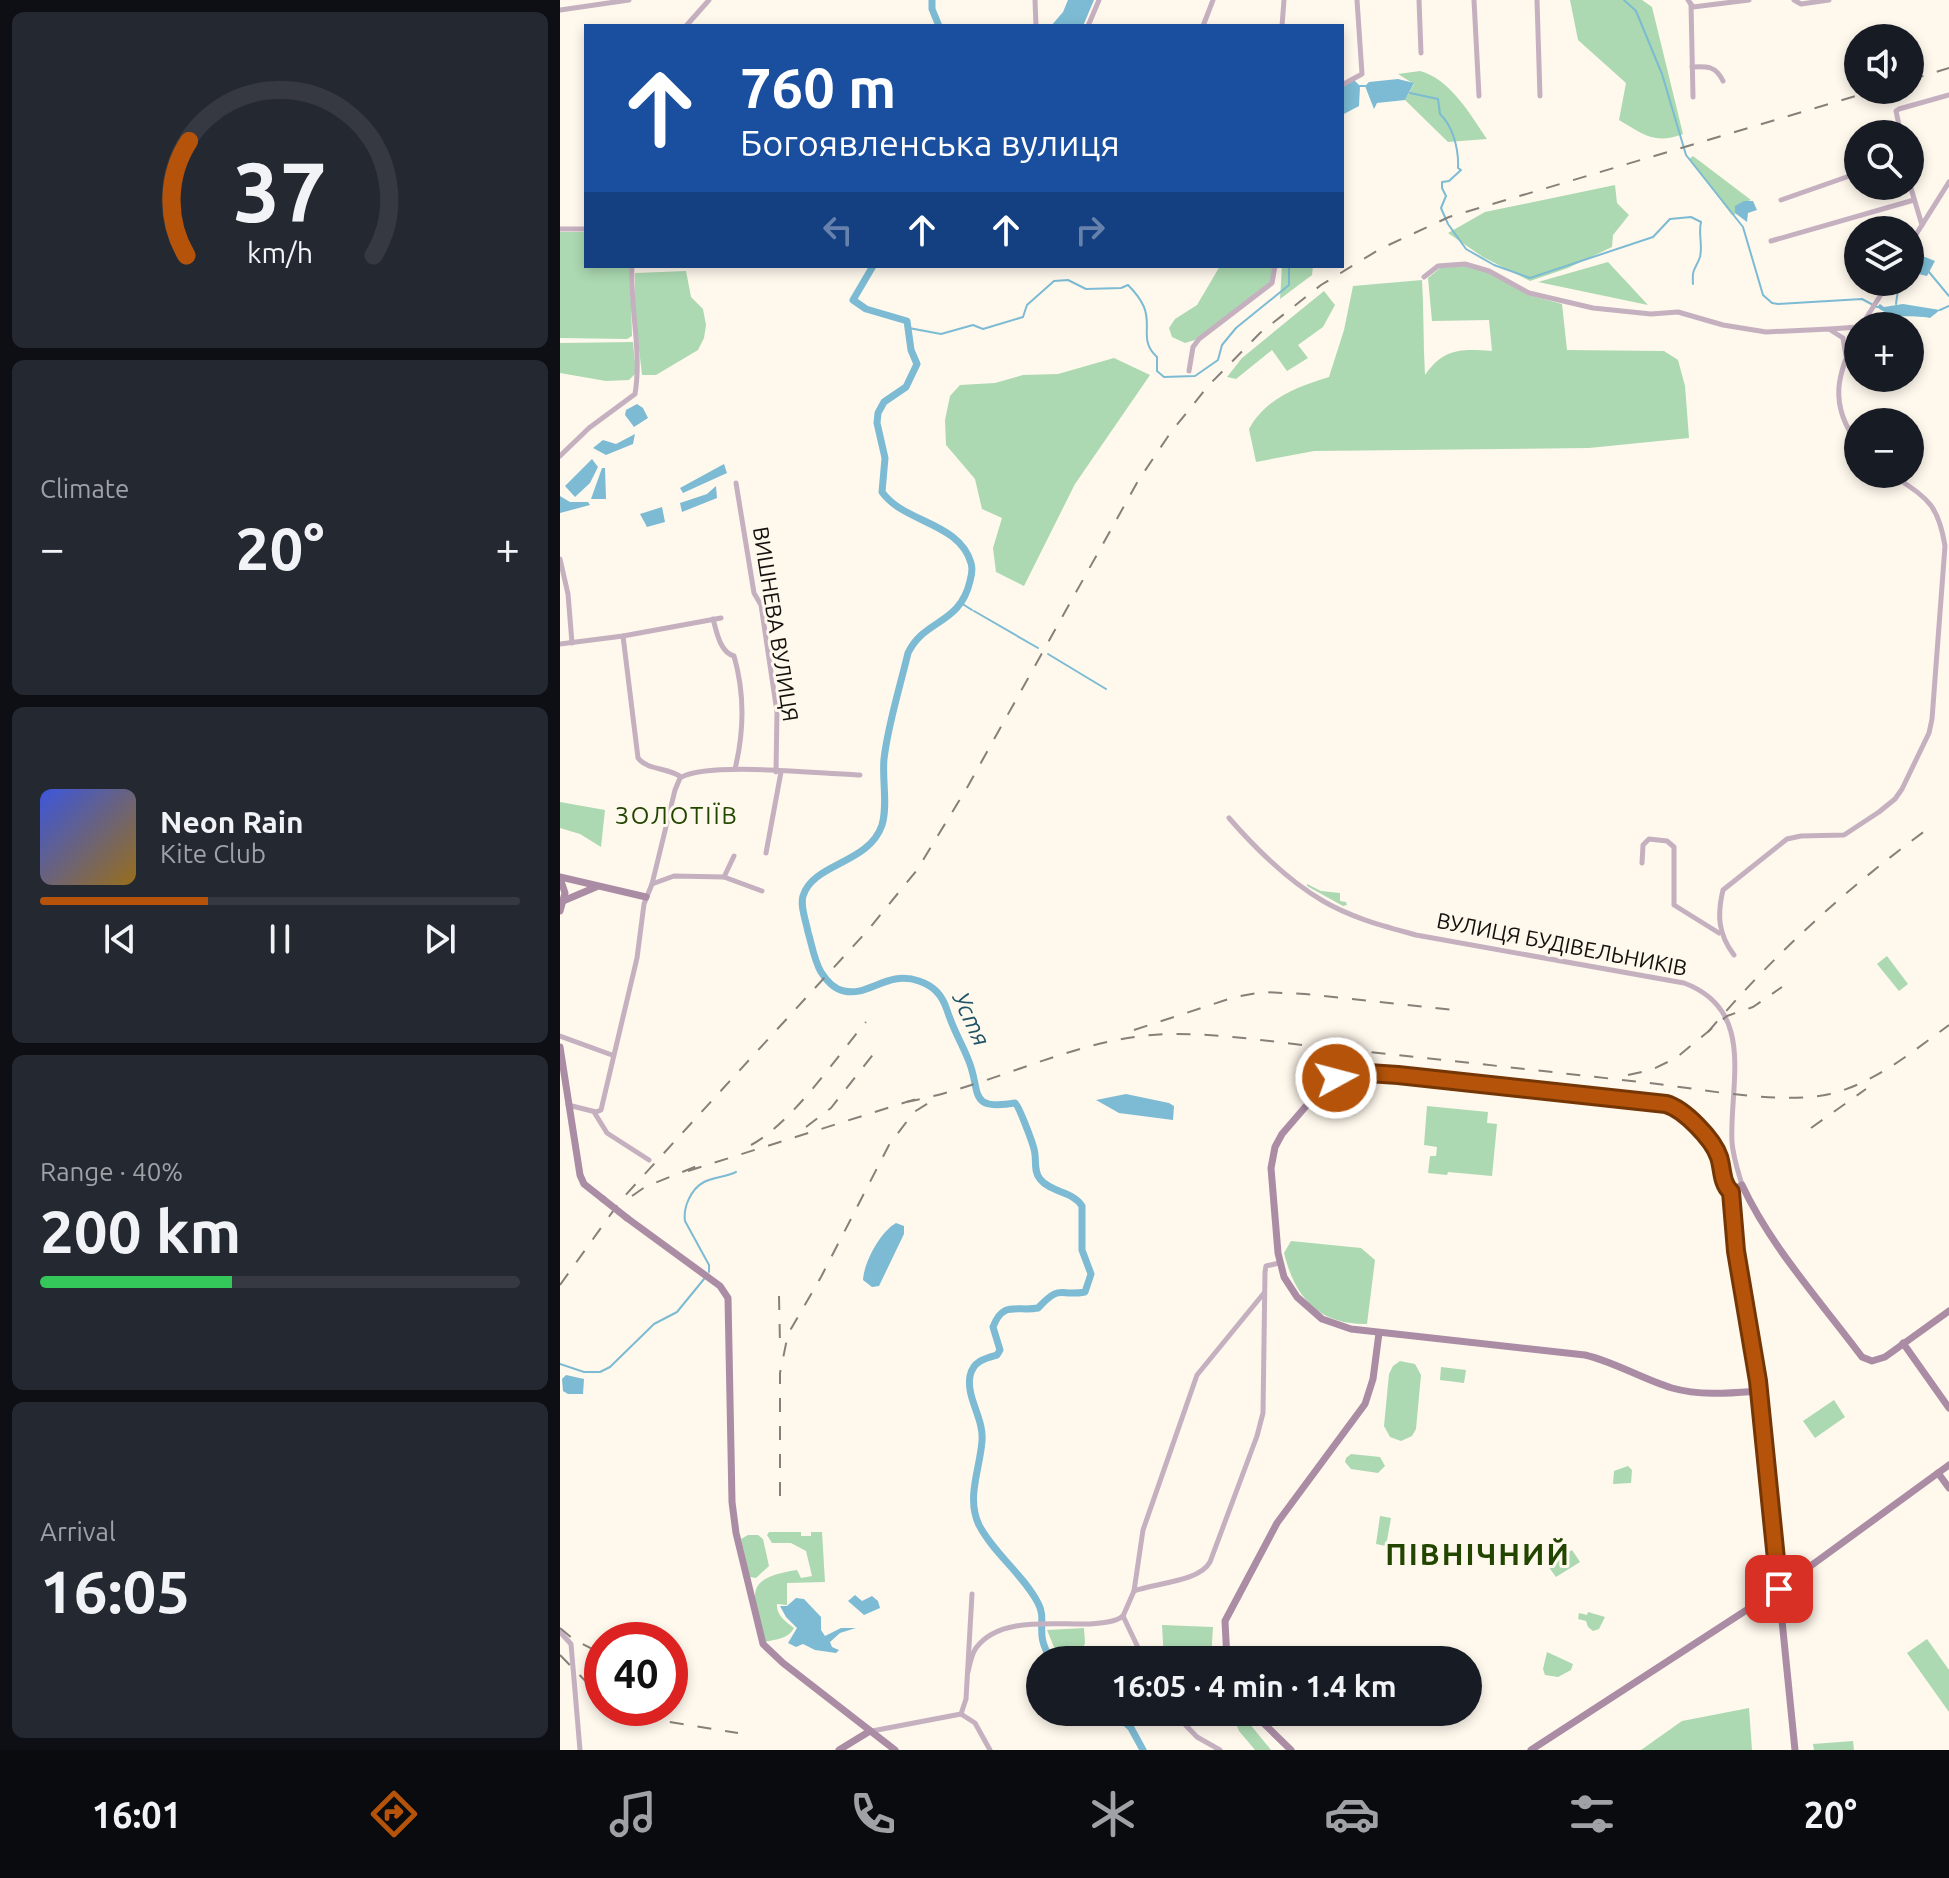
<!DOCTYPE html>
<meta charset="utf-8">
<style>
body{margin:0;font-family:Ubuntu,sans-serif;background:#242831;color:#f1f3f6;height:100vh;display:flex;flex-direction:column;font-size:30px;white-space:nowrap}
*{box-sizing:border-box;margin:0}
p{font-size:26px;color:#9ea1a6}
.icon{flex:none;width:44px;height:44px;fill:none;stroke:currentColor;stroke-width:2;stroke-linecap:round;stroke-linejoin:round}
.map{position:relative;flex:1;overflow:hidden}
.sheet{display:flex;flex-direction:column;gap:12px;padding:12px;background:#0d0f14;width:560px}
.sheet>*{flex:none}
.hud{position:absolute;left:24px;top:24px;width:760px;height:244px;border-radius:0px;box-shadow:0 4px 12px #0003;background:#1a4fa0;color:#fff;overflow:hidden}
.buttons{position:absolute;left:1284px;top:24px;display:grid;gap:16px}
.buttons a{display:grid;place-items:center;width:80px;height:80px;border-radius:50%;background:#171b24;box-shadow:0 4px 12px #0003;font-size:40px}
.speed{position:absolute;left:24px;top:1622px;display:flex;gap:16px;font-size:40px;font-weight:700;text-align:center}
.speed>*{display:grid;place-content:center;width:104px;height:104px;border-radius:50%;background:#171b24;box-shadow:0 4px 12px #0003;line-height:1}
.speed .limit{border:12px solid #d22;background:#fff;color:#111}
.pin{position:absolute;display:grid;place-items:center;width:68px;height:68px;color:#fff;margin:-34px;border-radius:16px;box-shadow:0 4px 12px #0006}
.me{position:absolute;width:88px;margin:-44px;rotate:83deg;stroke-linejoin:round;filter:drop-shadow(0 0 6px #0008)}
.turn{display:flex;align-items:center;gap:28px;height:168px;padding:0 24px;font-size:36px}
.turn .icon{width:104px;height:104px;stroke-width:2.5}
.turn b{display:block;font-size:56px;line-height:68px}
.lanes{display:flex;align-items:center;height:76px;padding:0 24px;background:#0003;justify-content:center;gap:40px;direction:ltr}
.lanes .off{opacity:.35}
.big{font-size:60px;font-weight:700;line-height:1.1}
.sheet .card{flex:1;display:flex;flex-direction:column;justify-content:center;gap:12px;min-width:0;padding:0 28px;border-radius:12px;background:#242831}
.sheet .dial{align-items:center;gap:0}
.dial svg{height:208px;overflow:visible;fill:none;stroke:#363941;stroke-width:7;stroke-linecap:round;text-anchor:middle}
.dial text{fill:#f1f3f6;stroke:none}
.song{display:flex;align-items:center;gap:24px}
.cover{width:96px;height:96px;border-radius:12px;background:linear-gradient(135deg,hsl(230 70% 55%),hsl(40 70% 35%))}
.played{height:8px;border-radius:4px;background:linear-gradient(90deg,#b45309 35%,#363941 35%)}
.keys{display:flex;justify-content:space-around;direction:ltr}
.heat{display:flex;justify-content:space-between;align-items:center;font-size:44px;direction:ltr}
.charge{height:12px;border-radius:6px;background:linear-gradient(90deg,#34c759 40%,#363941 0)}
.trip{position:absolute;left:466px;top:1646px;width:456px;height:80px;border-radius:40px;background:#171b24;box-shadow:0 4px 12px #0003;font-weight:700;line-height:80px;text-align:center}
.tab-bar{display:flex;height:128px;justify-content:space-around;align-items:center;background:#090b0e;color:#9ea1a6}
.tab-bar .icon{width:56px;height:56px}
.tab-bar .on{color:#b45309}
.tab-bar b{font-size:36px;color:#f1f3f6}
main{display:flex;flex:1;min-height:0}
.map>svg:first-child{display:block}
</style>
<main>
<section class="sheet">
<div class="card dial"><svg viewBox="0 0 100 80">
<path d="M14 69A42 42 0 1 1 86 69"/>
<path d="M14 69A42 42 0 0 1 15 25" stroke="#b45309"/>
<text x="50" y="56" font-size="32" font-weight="700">37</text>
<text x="50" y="72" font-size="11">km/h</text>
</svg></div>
<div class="card"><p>Climate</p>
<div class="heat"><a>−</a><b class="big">20°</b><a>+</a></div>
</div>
<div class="card">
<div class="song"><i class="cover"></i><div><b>Neon Rain</b><p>Kite Club</p></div></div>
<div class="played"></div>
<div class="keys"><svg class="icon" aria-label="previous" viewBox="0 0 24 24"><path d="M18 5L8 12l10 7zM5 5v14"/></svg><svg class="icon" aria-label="pause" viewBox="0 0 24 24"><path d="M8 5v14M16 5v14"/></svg><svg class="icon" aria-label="next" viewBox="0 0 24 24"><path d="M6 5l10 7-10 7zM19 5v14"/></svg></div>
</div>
<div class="card"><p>Range · 40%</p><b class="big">200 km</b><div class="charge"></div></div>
<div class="card"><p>Arrival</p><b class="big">16:05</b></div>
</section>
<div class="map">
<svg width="1389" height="1750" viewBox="0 0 1389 1750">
<rect width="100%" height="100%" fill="#fff8ed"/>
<!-- green -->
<g fill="#acd9b1">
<path d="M1010,0H1082L1092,7L1123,134C1094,145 1083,134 1059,120L1066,83L1018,40Z"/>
<path d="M860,71C890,79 910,114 927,139L888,142L845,100L854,84L838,74Z"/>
<path d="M1133,156L1191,200L1176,206L1175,215H1172L1129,159Z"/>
<path d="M1055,185L1057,203L1069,215L1053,235L1052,247L1008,268L970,281L923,257L888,233L925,212Z"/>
<path d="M0,232H26V266H70L72,336L67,339L0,338Z"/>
<path d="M1048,262L1088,305L978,282Z"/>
<path d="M660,266H713L710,282L635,340L625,343L612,337L609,328L615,319L637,305Z"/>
<path d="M722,266H753L752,275L720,299Z"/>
<path d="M905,266L928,272L968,295L1002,304L1007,350L1104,351L1118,360L1125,386L1129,438L1029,448L754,451L696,462L689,429C706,398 737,387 769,377L784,330L793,286L862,280C864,312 863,344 865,375C884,348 901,349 932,351L929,320L872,321L868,278L880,268Z"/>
<path d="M126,271L131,297L143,309L146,325L144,338L138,350L96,375H82L75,314V273Z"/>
<path d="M764,291L775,305L763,327L738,345L748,358L727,371L712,350L676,379L667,377L682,358Z"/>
<path d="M73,342L76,373L69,380L46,381L0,373V343Z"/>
<path d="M554,358L590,375L515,484L464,586L436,572L433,548L442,518L422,509L415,479L386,445L385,420L390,396L400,385L435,383L463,375L498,374Z"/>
<path d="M0,802L45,810L41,847L20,834L0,828Z"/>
<path d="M747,884L761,891L780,893V901L786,902L787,905L783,906L747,886Z"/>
<path d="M1327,956L1348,984L1339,991L1317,964Z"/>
<path d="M867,1106L928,1112L927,1123L937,1124L932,1176L888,1172L887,1175L868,1173L870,1156H876L877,1147L864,1145Z"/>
<path d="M731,1241L801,1248L815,1260L807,1324C759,1325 735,1298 724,1253Z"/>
<path d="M840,1361L855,1364L861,1375L856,1429L852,1436L841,1441L830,1437L824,1426L829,1374L833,1366Z"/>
<path d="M881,1367L906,1370L904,1383L880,1380Z"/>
<path d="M1274,1400L1285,1417L1255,1438L1243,1421Z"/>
<path d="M791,1454L820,1457L825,1466L818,1473L791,1469L785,1462L786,1458Z"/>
<path d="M1068,1466L1072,1470L1071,1483L1053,1484L1054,1471Z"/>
<path d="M820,1516L831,1518L826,1546L816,1544Z"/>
<path d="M209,1532H241V1536H251V1532H262L265,1582L227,1583V1605L217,1604C216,1615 226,1622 234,1628C228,1639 217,1639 205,1642C194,1595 180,1579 237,1570L241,1578L252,1576L246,1551L231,1543H212L207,1535Z"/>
<path d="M188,1535H198L203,1539L209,1566L196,1578L190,1577L181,1539Z"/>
<path d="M1012,1550L1020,1562L996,1577L988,1566Z"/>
<path d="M1028,1612L1045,1617L1039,1629L1033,1631L1028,1627L1026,1621L1018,1619L1019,1613L1027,1615Z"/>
<path d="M602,1625L653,1627L651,1660H604Z"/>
<path d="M524,1628L525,1643L521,1653L496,1652L487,1630Z"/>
<path d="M1367,1639L1389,1670V1712L1347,1653Z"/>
<path d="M987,1652L1013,1664L1011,1670L998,1677L985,1675L983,1669Z"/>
<path d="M1189,1708L1192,1750H1081L1122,1721Z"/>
<path d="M671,1712H680L711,1750H695L679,1731Z"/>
<path d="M1293,1741L1294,1750H1254L1253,1744Z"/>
</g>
<!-- water -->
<g fill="#7cbbd3">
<path d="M508,0H534L523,26H491L503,12Z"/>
<path d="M838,79L854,83L845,100L817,103L814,109L805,86L809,82Z"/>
<path d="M794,80L800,86L799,106L782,115V87Z"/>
<path d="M1184,201H1193L1197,210L1188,213L1187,222L1175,213V206Z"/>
<path d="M1355,253L1375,261L1367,276L1350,272V263Z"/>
<path d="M1320,304L1324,307L1343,304L1380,310L1370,318C1350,314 1334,321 1317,307Z"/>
<path d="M77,404L83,408L88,418L74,427L65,415L66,410Z"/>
<path d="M75,434L73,444L46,455L33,448L43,440L56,444Z"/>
<path d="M32,459L38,467L30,483L15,497L5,486Z"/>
<path d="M164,464L167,473L123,493L120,488Z"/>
<path d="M42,468H45L46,499H31Z"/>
<path d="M156,486L157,498L122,512L120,503L147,494Z"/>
<path d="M0,496L10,502H28L30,505L0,513Z"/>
<path d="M102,507L105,522L87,527L80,514Z"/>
<path d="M566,1094L609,1103L614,1106L613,1120L559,1113L536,1100Z"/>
<path d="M336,1223L344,1226V1234L319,1286L312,1287L303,1280C304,1262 320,1232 336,1223Z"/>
<path d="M6,1375L24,1379L23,1394H8L3,1391L2,1379Z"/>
<path d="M295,1595L302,1601L312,1596L318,1601L320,1608L304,1615L288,1601Z"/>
<path d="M236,1598L244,1599L261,1617V1630L265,1636L281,1628H296L280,1633L270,1642L272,1647L279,1650L276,1653L255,1650L243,1644L236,1647L228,1643L237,1628L226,1617L220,1606H227Z"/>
</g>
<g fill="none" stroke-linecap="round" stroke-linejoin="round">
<!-- stream -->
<g stroke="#7cbbd3" stroke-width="2">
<path d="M1064,0L1076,11L1102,74L1126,155L1183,227L1203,295L1212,303L1218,304L1302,299L1317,307"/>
<path d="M800,86H805"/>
<path d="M850,93L878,99L880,114C893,126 899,150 898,168L901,170L889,181L882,182V188L886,196L881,208L888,224L906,249L934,265L970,278L1093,237L1110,219L1131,217L1141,222C1138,234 1143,245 1140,257C1135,271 1132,267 1133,284"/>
<path d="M1369,272L1389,296"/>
<path d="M1336,304L1339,282"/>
<path d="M1380,310L1389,306"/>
<path d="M349,328L381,334L413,325L423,329L463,317L467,305L494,281L508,280L526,289L561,288L568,285C574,291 581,300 584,307C592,326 579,341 597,357V371L604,377L635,376L658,360L662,345L676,328L729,285V266"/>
<path d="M401,603L412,610"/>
<path d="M414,611L478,648"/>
<path d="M488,654L546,689"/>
<path d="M149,1272V1265L125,1221C123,1207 131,1189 144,1182C154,1177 166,1177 176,1172"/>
<path d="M0,1364L24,1372H40L50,1367L94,1324L117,1312L144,1279"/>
</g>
<!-- river -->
<g stroke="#7cbbd3" stroke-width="7">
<path d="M372,0V9L379,26"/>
<path d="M313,266L293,300L306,309L347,321L351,350L357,364L346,387L324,402L318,413L317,423L325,458L322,492C344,523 399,522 411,563C413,569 412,574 410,581C400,625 364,619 348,653C340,687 328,724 324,759C322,780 328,805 322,825C309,864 253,863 243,896C240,906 246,921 248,932C252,945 254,960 261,972C266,980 274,989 284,991C309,997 327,970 359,981C374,986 382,995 387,1010C393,1029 401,1042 408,1059C422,1091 406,1111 455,1103C459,1106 472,1141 474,1149C477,1159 473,1171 480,1179C491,1193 513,1191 522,1206V1250L531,1274L525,1292C498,1297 502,1283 478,1308C457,1312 443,1300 433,1327L440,1350L437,1355C426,1358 413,1361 410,1376C406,1398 424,1418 422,1441C420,1469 406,1498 419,1525C434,1554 463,1574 478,1603C488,1621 473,1634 492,1660"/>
<path d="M554,1712L571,1728L583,1750"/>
</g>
<!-- street -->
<g stroke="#c5b0c0" stroke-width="5">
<path d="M475,0L476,26"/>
<path d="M859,0L861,53"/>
<path d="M914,0L919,96"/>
<path d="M977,0L980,96"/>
<path d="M1128,0L1133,7L1189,0"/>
<path d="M1234,0L1241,4L1269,0"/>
<path d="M1131,4L1133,97"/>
<path d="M0,10L69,0"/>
<path d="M126,26L149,0"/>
<path d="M528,26L539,0"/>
<path d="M643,26L653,0"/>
<path d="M722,26L724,0"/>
<path d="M1132,67C1147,66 1156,66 1163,81"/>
<path d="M782,85L802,74L797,0"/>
<path d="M1339,125L1336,111L1339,109L1389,95"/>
<path d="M1350,185L1362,225"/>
<path d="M1221,200L1298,173"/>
<path d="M0,229H26"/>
<path d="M1211,241L1354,200"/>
<path d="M1350,244L1389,182"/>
<path d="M864,277L878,266L905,264L929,271L969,293L1033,308L1091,314L1118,312L1163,325L1206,332L1269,329L1283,338L1286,356"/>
<path d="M1301,326L1329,282"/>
<path d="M1270,329L1298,327"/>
<path d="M1298,332C1277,373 1268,404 1298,444"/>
<path d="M629,371L633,347L639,339L712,283L715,266"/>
<path d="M0,456L29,428L75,394C82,352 70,308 72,266"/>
<path d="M176,483L194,593L201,605L217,712L216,772"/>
<path d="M0,559L8,594L12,643"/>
<path d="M153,619C157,633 160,652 174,656C185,694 184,732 175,769"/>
<path d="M63,636L78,758C88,771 108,767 121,777"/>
<path d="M0,644L63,636L161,618"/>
<path d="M669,818C696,849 727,880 763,901C792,918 824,926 856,935L1124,983C1197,1010 1169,1085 1172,1142C1173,1157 1178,1171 1182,1185"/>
<path d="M206,853L221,772"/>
<path d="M1082,863L1083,845L1089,839L1107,841L1114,847V905L1159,933"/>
<path d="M164,877L174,856"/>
<path d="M92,884L114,876L164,877L202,891"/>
<path d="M1174,955C1158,934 1157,915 1163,890L1227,839L1241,836L1284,835L1319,812L1335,799L1342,789L1369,733L1372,719L1385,546C1378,502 1366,498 1331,474"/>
<path d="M0,1036L52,1055"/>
<path d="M8,1105L36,1112L41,1110L77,958L84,904L92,884L115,790L120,778C147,761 262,774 300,775"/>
<path d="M34,1112L47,1133L89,1160"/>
<path d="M574,1591C595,1583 639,1582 650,1562L697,1436L703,1413L705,1272L706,1266L719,1263"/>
<path d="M563,1616L574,1591L583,1530L637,1375L704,1293"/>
<path d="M563,1616L584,1660"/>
<path d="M0,1632L11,1644L20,1750"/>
<path d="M408,1672C410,1664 411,1655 416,1648C439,1616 494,1625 528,1624C540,1623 554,1623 563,1616"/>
<path d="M613,1712L637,1737L660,1750"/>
<path d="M401,1714L415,1723L430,1750"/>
<path d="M312,1731L401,1714L406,1699L412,1594"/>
</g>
<!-- secondary -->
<g stroke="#ab8ca5" stroke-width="7">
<path d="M0,877L86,897"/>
<path d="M0,878L5,893L0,911"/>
<path d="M3,901L36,887"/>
<path d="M0,1047L20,1175L24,1184L43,1199"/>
<path d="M1171,1192C1161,1182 1163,1168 1158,1155C1152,1138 1130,1117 1115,1106L1016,1093L793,1072L776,1078L753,1098L722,1134L715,1147L711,1168L718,1253L724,1277L737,1297L762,1319L791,1329L1025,1355C1055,1362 1082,1379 1112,1388C1140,1396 1171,1393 1199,1391"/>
<path d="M1171,1192L1176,1251L1199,1391L1235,1750"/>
<path d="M1171,1192L1182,1185C1211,1247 1261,1302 1302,1357L1312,1361L1325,1357L1389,1311"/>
<path d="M67,1218L160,1286L168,1298L172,1502L176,1533L203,1644L223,1663L335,1750"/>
<path d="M1343,1343L1389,1408"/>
<path d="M1378,1473L1389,1488"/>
<path d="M667,1660L665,1621L717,1523L805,1404L813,1379L819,1333"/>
<path d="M692,1712L731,1750"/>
<path d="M279,1750L310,1731"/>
<path d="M971,1750L1219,1589L1389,1465"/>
</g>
<!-- rail -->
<g stroke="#858079" stroke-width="2" stroke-dasharray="14 14" stroke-linecap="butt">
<path d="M1350,80L1389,68"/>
<path d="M574,1030L675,997L702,992L745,994L895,1010"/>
<path d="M1148,1032C1212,956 1288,887 1369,828"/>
<path d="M1068,1075L1091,1070L1116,1058L1167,1016L1193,1007L1222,987"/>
<path d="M346,1102C435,1086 518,1036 609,1034C663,1033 717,1043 771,1048C877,1059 983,1071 1089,1083C1143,1089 1218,1105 1270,1094C1315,1083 1352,1052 1389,1025"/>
<path d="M246,1127L271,1108L315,1052"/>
<path d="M1251,1128L1306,1089"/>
<path d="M191,1145C232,1123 275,1059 306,1022"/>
<path d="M128,1171L356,1099"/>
<path d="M72,1196L85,1187L137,1166"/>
<path d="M0,1285L61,1200L308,930L357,870L408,786L578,481L611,432L649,385L700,333L761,285L820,249L889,217L1316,90"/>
<path d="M219,1296L220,1345"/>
<path d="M220,1496V1373L228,1334L261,1277L329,1145L354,1112L370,1102"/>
<path d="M0,1628L13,1639L42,1654"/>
<path d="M0,1655L42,1698"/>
<path d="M56,1708L78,1717L178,1733"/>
</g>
<!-- secondary-bridge -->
<path stroke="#ab8ca5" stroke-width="7" d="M43,1199L67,1218"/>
</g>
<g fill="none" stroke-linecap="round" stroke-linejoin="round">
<!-- route casing -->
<g stroke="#753606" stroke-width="20">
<path id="route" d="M776,1078L793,1072L838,1075L1106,1104C1124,1109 1153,1139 1159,1157C1163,1169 1161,1183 1171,1192L1176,1251L1198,1381L1219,1589"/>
</g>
<!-- route -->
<use href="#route" stroke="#b45309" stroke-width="14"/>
</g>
<g text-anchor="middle" stroke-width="6" stroke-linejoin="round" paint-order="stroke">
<!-- street labels -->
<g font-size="22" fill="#13110d" stroke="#fff8ed">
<text transform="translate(216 624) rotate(81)" y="8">ВИШНЕВА ВУЛИЦЯ</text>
<text transform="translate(1002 944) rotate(11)" y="8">ВУЛИЦЯ БУДІВЕЛЬНИКІВ</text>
</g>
<!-- neighbourhood labels -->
<g font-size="24" letter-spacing="2" fill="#224500" stroke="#fff8ed">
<text x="117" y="824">ЗОЛОТІЇВ</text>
</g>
<!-- water labels -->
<g font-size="24" font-style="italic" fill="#1f5365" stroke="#fff8ed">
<text transform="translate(411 1019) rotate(65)" y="8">Устя</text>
</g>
<!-- district labels -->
<g font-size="30" font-weight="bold" letter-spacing="2" fill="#224500" stroke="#fff8ed">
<text x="918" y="1565">ПІВНІЧНИЙ</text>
</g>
</g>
</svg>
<div class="buttons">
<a><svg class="icon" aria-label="sound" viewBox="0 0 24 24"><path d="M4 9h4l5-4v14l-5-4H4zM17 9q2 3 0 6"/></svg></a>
<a><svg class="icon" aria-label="search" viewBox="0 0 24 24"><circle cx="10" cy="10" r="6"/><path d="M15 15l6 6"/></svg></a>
<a><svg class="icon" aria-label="layers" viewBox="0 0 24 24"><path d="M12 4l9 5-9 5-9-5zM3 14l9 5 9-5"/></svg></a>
<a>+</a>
<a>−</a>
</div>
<div class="speed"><div class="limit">40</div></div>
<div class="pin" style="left:1219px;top:1589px;background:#d93025"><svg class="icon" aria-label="arrive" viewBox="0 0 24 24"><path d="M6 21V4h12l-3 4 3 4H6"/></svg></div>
<svg class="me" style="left:776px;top:1078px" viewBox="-20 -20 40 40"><circle r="17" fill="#b45309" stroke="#fff" stroke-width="3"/><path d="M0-11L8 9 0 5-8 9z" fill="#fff"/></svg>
<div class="trip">16:05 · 4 min · 1.4 km</div>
<div class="hud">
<div class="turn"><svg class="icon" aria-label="ahead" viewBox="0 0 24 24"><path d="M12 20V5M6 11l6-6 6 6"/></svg><div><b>760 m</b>Богоявленська вулиця</div></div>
<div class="lanes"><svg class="icon off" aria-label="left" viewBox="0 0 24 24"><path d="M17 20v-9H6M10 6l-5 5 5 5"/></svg><svg class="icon" aria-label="ahead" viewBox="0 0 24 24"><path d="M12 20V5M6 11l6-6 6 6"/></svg><svg class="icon" aria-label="ahead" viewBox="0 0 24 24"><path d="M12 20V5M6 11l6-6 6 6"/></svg><svg class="icon off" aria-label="right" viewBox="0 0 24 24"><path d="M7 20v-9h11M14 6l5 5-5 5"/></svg></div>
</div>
</div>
</main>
<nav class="tab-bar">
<b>16:01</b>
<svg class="icon on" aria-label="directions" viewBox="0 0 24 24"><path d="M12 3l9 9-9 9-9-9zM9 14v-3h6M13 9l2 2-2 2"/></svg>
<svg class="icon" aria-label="music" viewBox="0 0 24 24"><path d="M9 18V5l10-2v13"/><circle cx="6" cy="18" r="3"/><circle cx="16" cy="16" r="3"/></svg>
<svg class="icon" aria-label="phone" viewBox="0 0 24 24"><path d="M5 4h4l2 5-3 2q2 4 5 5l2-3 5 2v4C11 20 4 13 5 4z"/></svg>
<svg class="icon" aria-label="climate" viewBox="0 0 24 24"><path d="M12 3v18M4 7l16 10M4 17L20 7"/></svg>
<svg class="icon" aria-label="car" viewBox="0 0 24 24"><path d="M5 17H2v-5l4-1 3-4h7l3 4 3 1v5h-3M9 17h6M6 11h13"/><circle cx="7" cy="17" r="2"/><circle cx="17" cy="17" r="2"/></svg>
<svg class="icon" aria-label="filters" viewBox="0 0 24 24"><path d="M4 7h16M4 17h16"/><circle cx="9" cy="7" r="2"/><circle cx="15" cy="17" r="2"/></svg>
<b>20°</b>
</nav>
